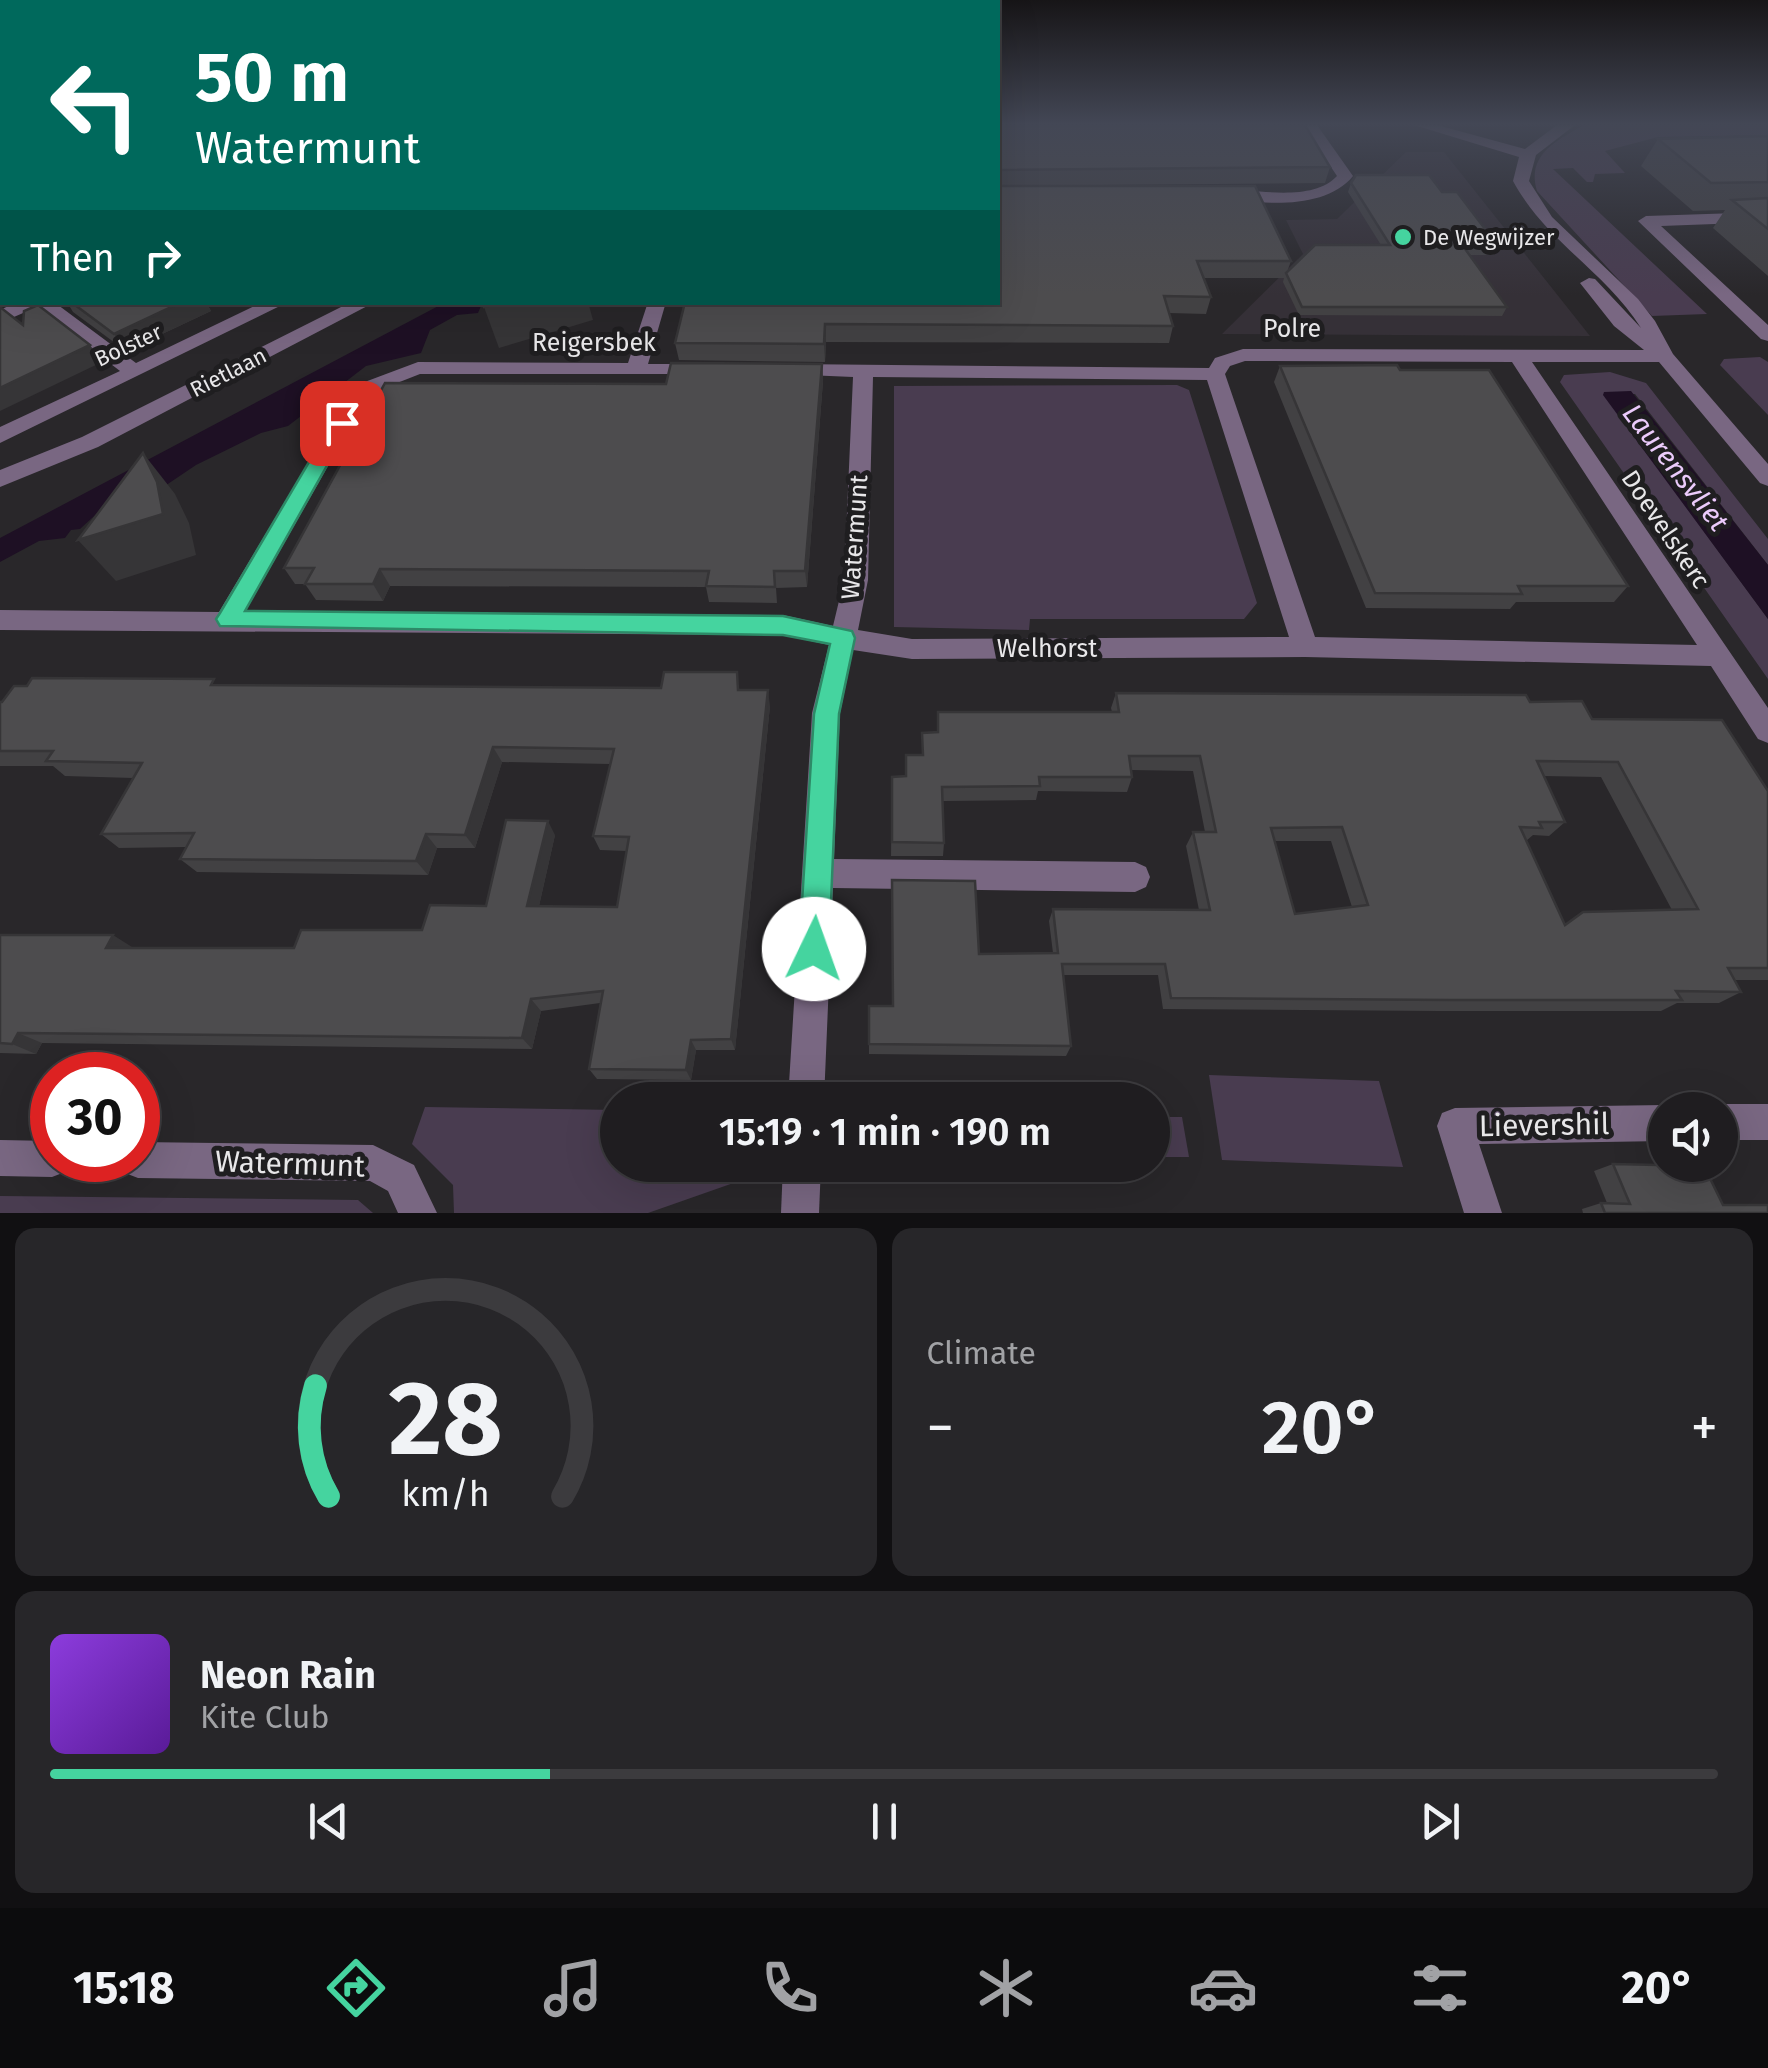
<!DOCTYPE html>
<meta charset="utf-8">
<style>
body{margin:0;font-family:"Fira Sans",sans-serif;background:#272629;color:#f1f3f6;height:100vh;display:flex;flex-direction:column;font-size:38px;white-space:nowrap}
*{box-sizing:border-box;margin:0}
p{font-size:32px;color:#a1a2a5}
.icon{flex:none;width:55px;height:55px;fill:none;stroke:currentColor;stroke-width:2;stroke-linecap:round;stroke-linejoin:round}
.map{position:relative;height:1213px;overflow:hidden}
.panel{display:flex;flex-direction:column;gap:15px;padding:15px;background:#111012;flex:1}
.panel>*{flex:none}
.banner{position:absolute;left:0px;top:0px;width:1000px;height:305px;box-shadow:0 10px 40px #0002,0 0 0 2px #3c3b3e;background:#00695c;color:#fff;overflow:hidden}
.buttons{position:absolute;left:1648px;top:1092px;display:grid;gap:20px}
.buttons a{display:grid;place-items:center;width:90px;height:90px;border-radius:50%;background:#1f1d20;box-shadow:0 10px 40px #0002,0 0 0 2px #3c3b3e;font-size:50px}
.speed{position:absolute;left:30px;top:1052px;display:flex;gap:20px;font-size:50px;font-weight:700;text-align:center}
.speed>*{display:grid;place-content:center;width:130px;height:130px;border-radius:50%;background:#1f1d20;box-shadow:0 10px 40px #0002,0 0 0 2px #3c3b3e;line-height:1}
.speed .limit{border:15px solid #d22;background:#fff;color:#111}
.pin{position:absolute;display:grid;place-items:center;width:85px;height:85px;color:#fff;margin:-42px;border-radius:20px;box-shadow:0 5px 15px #0006}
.me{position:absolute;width:110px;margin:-55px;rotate:3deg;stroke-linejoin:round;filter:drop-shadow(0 0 8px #0008)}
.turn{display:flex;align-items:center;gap:35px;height:210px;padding:0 30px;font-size:45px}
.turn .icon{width:130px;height:130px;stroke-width:2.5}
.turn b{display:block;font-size:70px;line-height:85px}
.then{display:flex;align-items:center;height:95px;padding:0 30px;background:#0003;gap:20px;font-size:38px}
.big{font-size:75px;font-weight:600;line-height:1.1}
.panel .widget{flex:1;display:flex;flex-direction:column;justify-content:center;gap:15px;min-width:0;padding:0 35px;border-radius:20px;background:#272629}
.panel .dial{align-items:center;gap:0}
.dial svg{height:260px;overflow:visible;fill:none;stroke:#3c3b3e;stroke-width:7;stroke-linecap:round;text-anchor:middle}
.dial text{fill:#f1f3f6;stroke:none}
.song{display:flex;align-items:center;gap:30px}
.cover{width:120px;height:120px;border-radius:15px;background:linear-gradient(135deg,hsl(270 70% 55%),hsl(270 70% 35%))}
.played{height:10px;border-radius:5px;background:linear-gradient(90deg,#45d49f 30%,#3c3b3e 30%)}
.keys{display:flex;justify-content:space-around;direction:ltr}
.heat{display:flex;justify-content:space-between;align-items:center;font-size:55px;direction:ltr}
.panel .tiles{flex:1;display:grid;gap:15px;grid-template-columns:1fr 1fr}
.widget:last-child{grid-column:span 2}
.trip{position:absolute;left:600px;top:1082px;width:570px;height:100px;border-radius:50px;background:#1f1d20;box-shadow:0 10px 40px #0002,0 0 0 2px #3c3b3e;font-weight:600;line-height:100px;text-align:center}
.menu{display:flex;height:160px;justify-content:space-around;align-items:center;background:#0c0c0d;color:#a1a2a5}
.menu .icon{width:70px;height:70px}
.menu .on{color:#45d49f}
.menu b{font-size:45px;color:#f1f3f6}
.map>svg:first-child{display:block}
</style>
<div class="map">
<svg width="1768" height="1213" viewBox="0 0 1768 1213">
<rect width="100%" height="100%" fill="#29272a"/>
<!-- built -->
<path fill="#353037" d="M1406,152H1444L1590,336L1222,334L1303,254L1286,220L1337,219Z"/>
<!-- green -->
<g fill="#493c50">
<path d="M1584,125H1768V135L1658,137L1605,151L1625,173L1595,174L1593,182H1587L1573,168L1553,169L1707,314L1652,316L1537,191C1526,155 1556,141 1584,125Z"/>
<path d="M1760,357L1768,362V415L1720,365L1724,359Z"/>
<path d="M1610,372L1646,383L1768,539V565L1635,394L1604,395L1768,619V679L1560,382L1564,375Z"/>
<path d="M1177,385L1189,390L1257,603L1244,619H1030L1029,630L894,627V386Z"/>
<path d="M1209,1075L1379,1081L1403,1167L1222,1160Z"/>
<path d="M425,1107L617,1110L618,1165H743L742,1180L648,1213H454L453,1185L412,1144Z"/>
<path d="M1153,1117H1182L1189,1157H1153Z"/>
<path d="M0,1196L358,1200L373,1213H0Z"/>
</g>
<!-- water -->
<g fill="#1e1024">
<path d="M444,303H490L481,306L478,313L457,315L430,330L421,353L366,366L288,426L261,433L196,465L153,494L104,507L80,529L71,530L65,538L39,541L0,562V538Z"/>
<path d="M1631,391L1768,565V619L1603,395L1604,392Z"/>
</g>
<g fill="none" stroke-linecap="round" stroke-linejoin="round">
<!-- minor -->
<g fill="#796782" fill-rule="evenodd">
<path d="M1303,125H1317L1353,176C1326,210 1260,205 1221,197L1219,194L1227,189C1259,190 1313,202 1337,176Z"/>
<path d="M1414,125H1437L1525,149L1557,125H1575L1536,155L1529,181L1552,217L1638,299L1655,321L1673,354L1768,464V486L1760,483L1659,362H1532L1768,708V743L1758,739L1711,666L1305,657L912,659L853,650L840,713L834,859L1135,862L1146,867L1150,877L1146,887L1135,892L833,888L824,1100H788L812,713L829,645L783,635L0,630V610L219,612L354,386L418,362L628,363L648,302H666L648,364H700L707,366V374H420L369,394L245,612L783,615L833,626L844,580L853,377L783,374V366L790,364L1209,368L1215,358L1243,349L1644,350L1614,326L1580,283L1589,278L1595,279L1641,328C1606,272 1546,242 1513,181L1519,157ZM1245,361L1512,362L1697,645L1315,637L1225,374L1230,366ZM873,377L1207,380L1289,637L912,639L858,630L868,580Z"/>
<path d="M1768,212V222L1661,226L1768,325V341L1761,339L1638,221L1646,216Z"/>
<rect x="0" y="266" width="2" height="12"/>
<path d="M17,302H54L136,363L263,302H288L0,443V427L120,371L37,307L0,323V310Z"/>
<path d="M351,302H375L98,447L0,487V470L82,437Z"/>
<path d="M1720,1104H1768V1140H1720V1110H1707Z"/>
<path d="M1665,1105L1677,1110H1665V1141L1479,1144L1502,1213H1464L1437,1126L1442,1113L1455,1108Z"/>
<path d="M0,1140L52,1141V1160H70L65,1172L52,1177L0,1176Z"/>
<path d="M138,1142L373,1145L414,1165L437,1213H398L388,1191L370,1181L138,1178L125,1173L120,1160H138Z"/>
<path d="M783,1165H821L819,1213H781Z"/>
</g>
</g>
<!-- wall -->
<g fill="#424143" fill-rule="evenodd">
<path d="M998,125L1330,167L1325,183L1000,186L1291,261L1287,272L1381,245L1348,192L1351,183L1442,192L1498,246L1494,255H1469L1507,307L1502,316L1299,315L1283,282L1284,278H1204L1211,297L1206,314L1169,313L1173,326L1169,343L826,342L825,362L679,360L675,343L998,302Z"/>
<path d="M1768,136V276L1713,228L1725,210L1693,211L1641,166L1658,139Z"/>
<path d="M67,302H212L207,304L211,311L126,351L73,312Z"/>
<path d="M822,364L823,381L807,587L776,588L777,603L709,602L706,587L390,586L383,601L316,600L305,584H295L284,568L666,384Z"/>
<path d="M1280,366L1400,370L1628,586L1614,602H1516L1510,609L1366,608L1274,382Z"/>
<path d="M219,685L740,690L770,706L735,1050H696L691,1080L597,1079L589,1069L600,1003L541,1011L532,1049L42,1043L36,1054L0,1053V935L132,948H294L422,930L486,906L555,835L539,906L617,907L627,851L600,850L593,836L610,764L502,762L475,848H437L428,875L197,872L180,859L186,847L119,848L101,834L133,778L65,776L53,766H0V702Z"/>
<path d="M1116,693L1530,702L1592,719L1768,791V980H1735L1741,992L1719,1003H1677L1661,1011H1437L1163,1009L1158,975H1063L1071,1046L1066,1056L869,1054V1006H893L979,954L1053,953L1049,921L1053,909L1199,910L1186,846L1193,832H1205L1193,771L1131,770L1132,777L1127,792L1038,791L1036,800L943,801L944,843L943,856H891L892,777L906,776V755H922V733L937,732L938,712H1112L1111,708ZM1543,776L1601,777L1672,910L1565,925L1526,841L1533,835L1549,836L1565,822ZM1275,841H1331L1352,907L1295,914Z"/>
<path d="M1613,1164L1723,1205L1768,1213H1583L1582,1209L1601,1203H1607L1594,1171Z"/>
</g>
<!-- shaded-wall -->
<g fill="#363537">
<path d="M182,302H212L207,304L211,311L126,351L114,334Z"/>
<path d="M501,302H588L593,320L499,348L484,307Z"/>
<path d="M825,324L826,342L825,362L824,344Z"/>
<path d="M90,345L102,362L0,411V388Z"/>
<path d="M822,364L823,381L807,587L805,571Z"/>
<path d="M143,453L175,494L189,523L196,555L116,581L78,540Z"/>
<path d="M380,569L390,586L383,601L373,584Z"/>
<path d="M768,690L770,706L735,1050L731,1039Z"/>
<path d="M493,747L502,762L475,848L465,835Z"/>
<path d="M548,821L555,835L536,919L527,906Z"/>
<path d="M426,834L437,848L428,875L416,861Z"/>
<path d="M113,935L132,947L106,948Z"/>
<path d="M531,999L541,1011L532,1049L522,1038Z"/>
<path d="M18,1033L42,1043L36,1054L12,1044Z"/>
<path d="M691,1040L696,1050L691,1080L686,1070Z"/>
</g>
<!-- building -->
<g fill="#4d4c4e" stroke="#363537" stroke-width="2.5" fill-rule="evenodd">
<path d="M0,125H2V216L0,215Z"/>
<path d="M998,125H1305L1330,167L998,170Z"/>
<path d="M1768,136V182L1711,183L1658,139Z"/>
<path d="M1356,175H1429L1442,192H1457L1498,246H1463L1507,307H1302L1286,273L1315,245H1390L1351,183Z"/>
<path d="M998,184L1000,186H1255L1291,261H1197L1211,297L1164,296L1173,326L825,324L824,344L675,343L685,302H998Z"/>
<path d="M1768,198V229L1732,200Z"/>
<path d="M71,302H182L114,334Z"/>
<path d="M483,302H501L484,307Z"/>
<path d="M38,305L90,345L0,388V307L23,325L24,311Z"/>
<path d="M671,363L822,364L805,571H774L775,587L706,586L709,571L380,569L373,584H305L314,568H284L385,383L666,384Z"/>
<path d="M1397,365L1400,370H1489L1628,586H1518L1522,594L1375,593L1280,366Z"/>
<path d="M143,453L157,482L163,514L78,540Z"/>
<path d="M664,672H737L738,690H768L731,1039L691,1040L686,1070L589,1069L603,991L531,999L522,1038L18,1033L12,1044L0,1043V935H113L106,948H294L301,930H422L430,905L486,906L506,820L548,821L527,906L617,907L629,837L593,836L614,749L493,747L465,835L426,834L416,861L180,859L194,833L101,834L142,763L46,761L53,751H0V702H2L14,686H27L32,678L214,679L211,685L661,688Z"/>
<path d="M1116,693L1526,695L1530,702L1582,701L1592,719L1722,720L1768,791V968H1728L1741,992L1676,991L1682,1000H1451L1171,998L1165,964H1062L1071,1046L869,1044V1006H893L892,880L975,881L979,954L1058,953L1053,909L1210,910L1193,832H1216L1200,756H1129L1132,777H1039L1040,786L942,787L944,843L892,842V777L906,776V755H923L922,733L938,732V712H1119ZM1537,761L1618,762L1698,909L1583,912L1565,925L1520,827L1542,828L1539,822H1565ZM1342,827L1368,905L1295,914L1271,828Z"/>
<path d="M1613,1164L1704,1166L1723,1205H1768V1213H1605L1601,1203L1630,1204Z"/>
</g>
<!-- sky -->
<linearGradient id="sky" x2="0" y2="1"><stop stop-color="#171517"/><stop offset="0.42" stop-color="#434755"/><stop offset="1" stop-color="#434755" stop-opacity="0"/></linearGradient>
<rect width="1768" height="295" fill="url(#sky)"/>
<!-- route -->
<path fill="#45d49f" stroke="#2d8a67" stroke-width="2.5" d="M342,417L351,423L245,611L783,616L852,631L855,638L839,714L829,949L824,959L814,964L804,959L799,949L814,714L830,644L783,635L220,626L216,619L220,613L332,423Z"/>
<!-- markers -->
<circle fill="#45d49f" stroke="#1f1e20" stroke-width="4" cx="1403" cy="237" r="10"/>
<g text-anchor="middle" stroke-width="10" stroke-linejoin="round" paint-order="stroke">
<!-- far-poi labels -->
<g font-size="22" fill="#e8e7e9" stroke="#1f1e20" text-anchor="start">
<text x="1423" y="245">De Wegwijzer</text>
</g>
<!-- far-street labels -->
<g font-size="22" fill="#e8e7e9" stroke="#1f1e20">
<text transform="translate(128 345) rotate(-25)" y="8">Bolster</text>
<text transform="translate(228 372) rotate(-27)" y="8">Rietlaan</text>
</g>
<!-- street labels -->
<g font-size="25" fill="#e8e7e9" stroke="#1f1e20">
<text x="1292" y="337">Polre</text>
<text x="594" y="351">Reigersbek</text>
<text transform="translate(1666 529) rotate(56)" y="9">Doevelskerc</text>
<text transform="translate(854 537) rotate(-86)" y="9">Watermunt</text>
<text x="1047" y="657">Welhorst</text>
</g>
<!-- water labels -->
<g font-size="28" font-style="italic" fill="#ebcbfb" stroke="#1f1e20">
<text transform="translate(1676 467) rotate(52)" y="10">Laurensvliet</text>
</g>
<!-- near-street labels -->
<g font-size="30" fill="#e8e7e9" stroke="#1f1e20">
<text transform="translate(1544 1125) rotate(-1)" y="10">Lievershil</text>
<text transform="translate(290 1164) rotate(2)" y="10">Watermunt</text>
</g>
</g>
</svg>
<div class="buttons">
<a><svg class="icon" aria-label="sound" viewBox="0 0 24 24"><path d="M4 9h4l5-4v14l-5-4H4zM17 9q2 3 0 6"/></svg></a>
</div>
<div class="speed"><div class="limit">30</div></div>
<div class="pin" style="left:342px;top:423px;background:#d93025"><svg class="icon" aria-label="arrive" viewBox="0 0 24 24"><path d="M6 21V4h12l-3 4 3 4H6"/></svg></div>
<svg class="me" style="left:814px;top:949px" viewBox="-20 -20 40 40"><circle r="19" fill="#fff"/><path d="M0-13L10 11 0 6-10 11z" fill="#45d49f"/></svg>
<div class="trip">15:19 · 1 min · 190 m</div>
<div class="banner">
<div class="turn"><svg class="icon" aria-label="left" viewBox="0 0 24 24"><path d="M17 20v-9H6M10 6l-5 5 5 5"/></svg><div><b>50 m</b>Watermunt</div></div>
<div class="then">Then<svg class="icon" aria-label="right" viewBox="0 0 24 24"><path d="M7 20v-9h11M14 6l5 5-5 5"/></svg></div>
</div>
</div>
<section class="panel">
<div class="tiles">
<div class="widget dial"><svg viewBox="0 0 100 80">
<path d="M14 69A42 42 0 1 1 86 69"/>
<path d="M14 69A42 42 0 0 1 10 35" stroke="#45d49f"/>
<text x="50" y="56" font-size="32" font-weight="700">28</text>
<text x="50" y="72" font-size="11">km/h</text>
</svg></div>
<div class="widget"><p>Climate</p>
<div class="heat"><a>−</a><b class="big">20°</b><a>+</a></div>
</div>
<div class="widget">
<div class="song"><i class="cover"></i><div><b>Neon Rain</b><p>Kite Club</p></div></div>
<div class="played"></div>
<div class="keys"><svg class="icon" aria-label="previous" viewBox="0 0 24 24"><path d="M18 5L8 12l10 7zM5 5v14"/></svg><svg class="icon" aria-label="pause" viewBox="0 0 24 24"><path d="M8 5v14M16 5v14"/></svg><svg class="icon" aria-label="next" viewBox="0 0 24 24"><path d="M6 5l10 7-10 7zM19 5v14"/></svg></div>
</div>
</div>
</section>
<nav class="menu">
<b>15:18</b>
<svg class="icon on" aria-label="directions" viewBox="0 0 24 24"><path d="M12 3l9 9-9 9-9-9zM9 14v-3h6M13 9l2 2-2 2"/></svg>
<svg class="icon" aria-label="music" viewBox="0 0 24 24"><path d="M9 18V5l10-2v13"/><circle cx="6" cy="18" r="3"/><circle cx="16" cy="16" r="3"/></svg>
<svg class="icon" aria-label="phone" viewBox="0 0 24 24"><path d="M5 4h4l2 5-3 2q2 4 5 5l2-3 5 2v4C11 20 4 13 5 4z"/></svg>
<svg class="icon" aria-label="climate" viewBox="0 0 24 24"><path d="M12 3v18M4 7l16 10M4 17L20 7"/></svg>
<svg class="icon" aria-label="car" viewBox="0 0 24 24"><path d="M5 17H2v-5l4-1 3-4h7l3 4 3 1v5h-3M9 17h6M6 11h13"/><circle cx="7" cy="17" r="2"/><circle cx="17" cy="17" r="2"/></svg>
<svg class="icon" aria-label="filters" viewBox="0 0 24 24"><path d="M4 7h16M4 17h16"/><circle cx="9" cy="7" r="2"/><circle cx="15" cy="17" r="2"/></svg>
<b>20°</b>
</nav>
